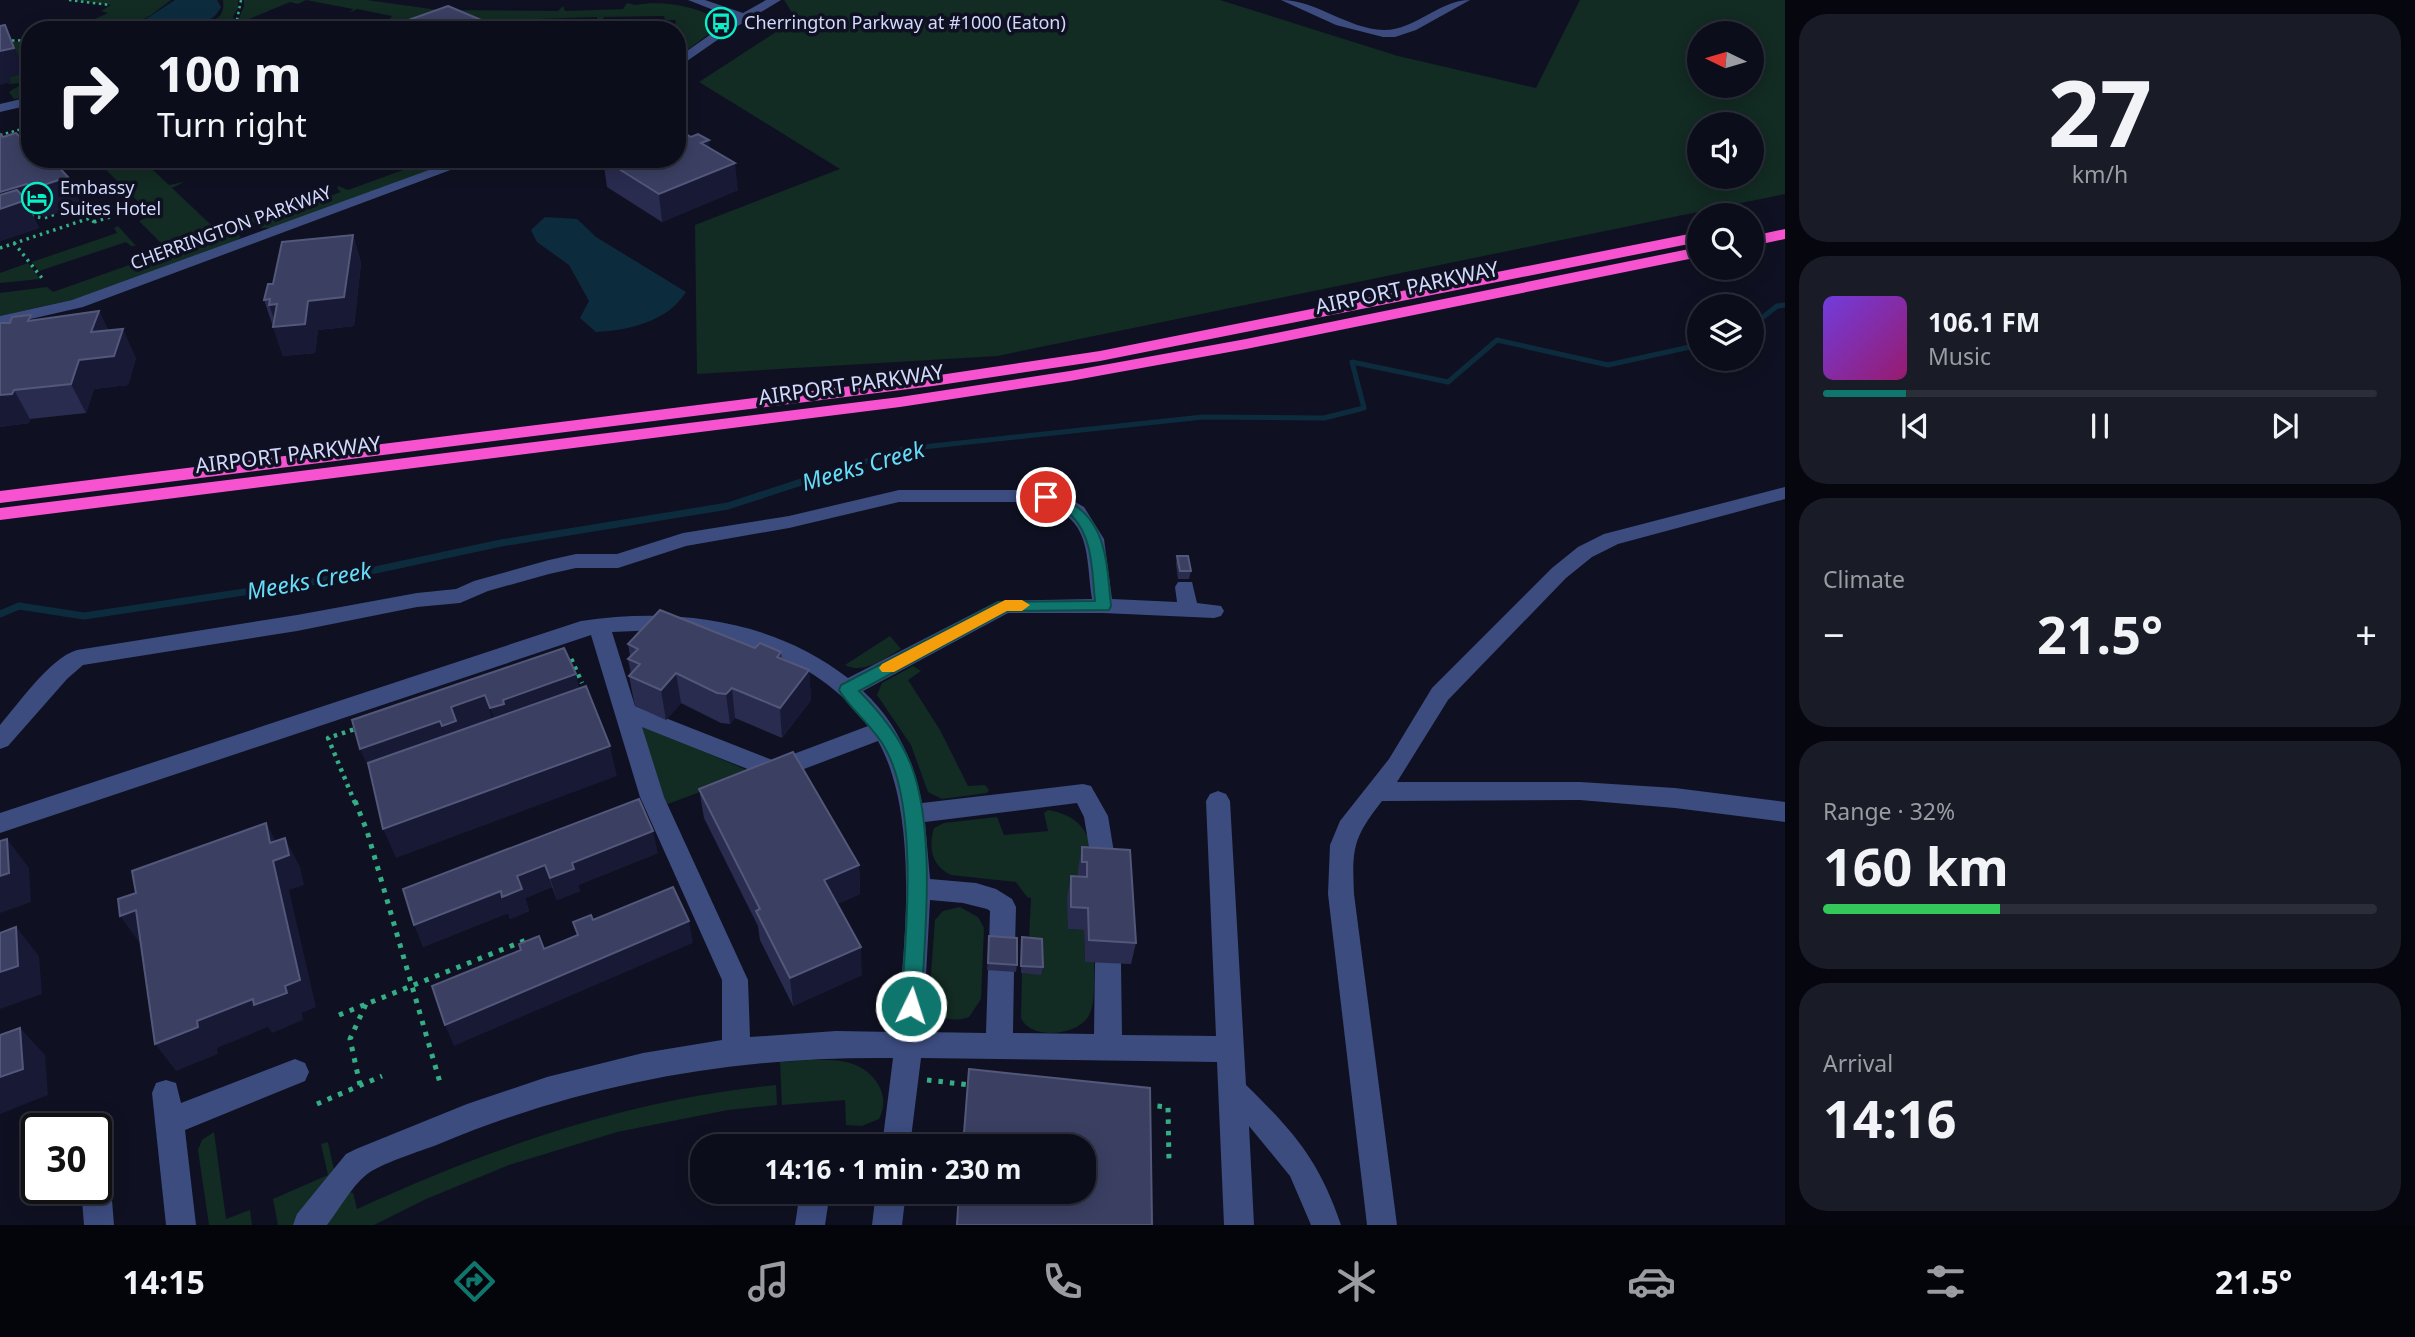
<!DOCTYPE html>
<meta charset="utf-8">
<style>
body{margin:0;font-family:"Noto Sans",sans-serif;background:#191b27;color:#f1f3f6;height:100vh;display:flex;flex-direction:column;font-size:26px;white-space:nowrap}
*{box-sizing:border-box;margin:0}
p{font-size:23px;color:#9a9ca2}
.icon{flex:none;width:38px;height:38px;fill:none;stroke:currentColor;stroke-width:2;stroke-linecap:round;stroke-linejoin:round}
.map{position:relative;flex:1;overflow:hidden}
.side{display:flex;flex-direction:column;gap:14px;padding:14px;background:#06070e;width:630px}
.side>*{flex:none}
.top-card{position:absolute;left:21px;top:21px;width:665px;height:147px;border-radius:28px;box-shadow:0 4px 18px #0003,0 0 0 2px #2b2d39;background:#0b0d1a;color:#f1f3f6;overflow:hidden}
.needle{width:46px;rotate:275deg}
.buttons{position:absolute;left:1687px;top:21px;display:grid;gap:14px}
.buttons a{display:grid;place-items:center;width:77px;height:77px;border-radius:50%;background:#0b0d1a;box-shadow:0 4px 18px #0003,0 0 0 2px #2b2d39;font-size:35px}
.speed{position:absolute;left:21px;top:1113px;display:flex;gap:14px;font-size:35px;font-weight:700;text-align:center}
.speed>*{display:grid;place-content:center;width:91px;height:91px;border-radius:50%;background:#0b0d1a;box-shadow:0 4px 18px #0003,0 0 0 2px #2b2d39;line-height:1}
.speed .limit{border:4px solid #111;border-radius:10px;background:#fff;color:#111}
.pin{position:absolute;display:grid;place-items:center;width:60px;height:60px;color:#fff;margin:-30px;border:4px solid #fff;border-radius:50%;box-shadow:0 2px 7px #0007}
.me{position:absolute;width:77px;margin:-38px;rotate:4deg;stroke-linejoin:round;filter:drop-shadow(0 0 5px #0008)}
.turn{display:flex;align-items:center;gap:24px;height:147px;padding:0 21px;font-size:32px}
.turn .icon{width:91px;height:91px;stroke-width:2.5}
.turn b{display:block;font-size:49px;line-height:60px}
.big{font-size:52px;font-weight:700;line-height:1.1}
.side .card{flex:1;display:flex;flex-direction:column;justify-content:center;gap:10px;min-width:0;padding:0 24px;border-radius:28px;background:#191b27}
.side .dial{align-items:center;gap:0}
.dial b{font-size:91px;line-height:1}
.song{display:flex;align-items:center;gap:21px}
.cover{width:84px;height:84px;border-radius:10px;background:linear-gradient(135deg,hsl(260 70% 55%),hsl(320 70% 35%))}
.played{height:7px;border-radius:4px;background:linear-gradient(90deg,#0f766e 15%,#2b2d39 15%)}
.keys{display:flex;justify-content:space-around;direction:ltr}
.heat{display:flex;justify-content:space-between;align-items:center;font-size:38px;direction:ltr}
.charge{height:10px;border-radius:5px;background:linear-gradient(90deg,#34c759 32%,#2b2d39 0)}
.trip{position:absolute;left:690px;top:1134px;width:406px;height:70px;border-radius:28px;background:#0b0d1a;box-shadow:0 4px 18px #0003,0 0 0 2px #2b2d39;font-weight:700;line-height:70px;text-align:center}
.tab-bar{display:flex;height:112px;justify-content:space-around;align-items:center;background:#04050a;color:#9a9ca2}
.tab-bar .icon{width:49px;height:49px}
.tab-bar .active{color:#0f766e}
.tab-bar b{font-size:32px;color:#f1f3f6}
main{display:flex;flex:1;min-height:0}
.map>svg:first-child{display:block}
</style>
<main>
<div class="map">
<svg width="1785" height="1225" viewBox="0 0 1785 1225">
<rect width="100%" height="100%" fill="#0f1122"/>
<!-- green -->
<g fill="#122b23" fill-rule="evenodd">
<path d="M76,0H171L151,15L124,30H71L108,13L101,11L111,5Z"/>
<path d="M223,0H238V8L233,17L238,24L224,30H182C194,18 227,30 223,0Z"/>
<path d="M244,0H367L438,10L446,5L448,6L445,10L558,11L563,6L565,11L623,9L627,3L636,5C662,0 698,5 723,23L677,58V30H674L676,20H665L664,16L604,17L601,22L597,21V17L538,19L536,22L525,23L521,30H450L414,21H388L392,16L357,9L349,13L353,9L306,0L298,4L290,2L242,22L239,18L244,6Z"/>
<path d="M784,0H1220L1398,56L1536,88L1580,0H1785V194L997,356L697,374L695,225L840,169L699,82L796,19ZM1699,33H1752V86H1699ZM1699,124H1752V177H1699Z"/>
<path d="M30,41V97L14,99L9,92L24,83L7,84L11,82L9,77L25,73L16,51L0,54V42Z"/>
<path d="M95,159H141L169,185L184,182L172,188L211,225L226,221L241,237L237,240L76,299L0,316V293L47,287L53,292L169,251L139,221L152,215Z"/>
<path d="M422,159H460L272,228H261L249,219L254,217L260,221L341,192L337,188L338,186L348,190L425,162Z"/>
<path d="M118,226L136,246H131L126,242L39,271L32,262L117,233L114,228Z"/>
<path d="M28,263L40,279L0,283V273Z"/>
<path d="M890,636L901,649C885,658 864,675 845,665Z"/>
<path d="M913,666L921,671L908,680L940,730L968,786L985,785L989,790L987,793L942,799L928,792L911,745L877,695L882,683Z"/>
<path d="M642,727H647L765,778L713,787L668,804L662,797L640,730Z"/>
<path d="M1048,810C1070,814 1084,823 1090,844L1068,929L1084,930L1085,961L1094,962C1094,978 1096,1004 1088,1017C1076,1036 1030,1040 1021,1018L1022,973L1041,974L1029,939L1031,898L1027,897L1016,882L951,875C932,866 928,848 934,828L944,823L997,817L1004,835L1048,831L1044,813Z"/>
<path d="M960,907L978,917L984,928L981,999L969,1017C954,1023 932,1019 929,1000L935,920L943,911Z"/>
<path d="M810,1060C823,1060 837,1059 850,1063C874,1070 892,1095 879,1119L862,1126L846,1125L845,1100L782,1105L780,1062Z"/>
<path d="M776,1085L777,1105L728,1110L617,1132L509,1165L426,1199L374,1225H322L349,1192L353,1193L357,1209C491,1148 628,1099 776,1085Z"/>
<path d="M214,1132L226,1219L250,1210L252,1225H209L198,1150L202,1140Z"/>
<path d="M328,1142L334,1170L294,1225H278L273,1199L328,1175L321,1144Z"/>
</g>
<!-- water -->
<g fill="#0c2c3e">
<path d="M175,0H217L221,7C212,24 202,22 185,23L177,30H129Z"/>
<path d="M545,217L577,219L596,237L686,292C667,322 629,330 596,332L580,318L589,301L569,265L537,242L531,230Z"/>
</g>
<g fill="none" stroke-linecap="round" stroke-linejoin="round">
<!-- stream-far1 -->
<g stroke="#0c2c3e" stroke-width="5">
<path d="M1752,326L1777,306L1785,305"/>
<path d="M839,470L904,449L1203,417L1324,418L1364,408L1352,362L1448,382L1497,340L1608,365L1699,345"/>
</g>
<!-- stream -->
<path stroke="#0c2c3e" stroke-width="7" d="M0,614L19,606L84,616L338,578L501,543L728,506L844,468"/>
<!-- path-far3 -->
<g stroke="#34ae84" stroke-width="2.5" stroke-dasharray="2.5 3.5" stroke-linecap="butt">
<path d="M69,0L110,5"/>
<path d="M241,0L237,20L253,27"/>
<path d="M0,41L30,40"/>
<path d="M0,135L22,129"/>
<path d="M74,208H81"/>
</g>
<!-- path-far2 -->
<g stroke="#34ae84" stroke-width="3.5" stroke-dasharray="2.5 4.5" stroke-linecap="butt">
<path d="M31,216L44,218L79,206L96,224"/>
<path d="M94,222L110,217"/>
<path d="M14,243L42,278"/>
<path d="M0,248L90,218"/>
</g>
<!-- path-far1 -->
<g stroke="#34ae84" stroke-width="4.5" stroke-dasharray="3.5 5" stroke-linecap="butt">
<path d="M565,658L570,656L582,683"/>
<path d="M355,803L328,738L358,728"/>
</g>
<!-- path -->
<g stroke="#34ae84" stroke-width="5" stroke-dasharray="4.5 7" stroke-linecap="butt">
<path d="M355,801L367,831L441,1086"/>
<path d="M339,1015L531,938"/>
<path d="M927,1080L970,1085"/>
<path d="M360,1085L350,1039L366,1004"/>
<path d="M317,1104L382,1076"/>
<path d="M1146,1105L1168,1107L1169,1163"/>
</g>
<!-- minor -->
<g fill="#3c4c7f" fill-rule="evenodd">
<path d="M688,0H705L743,13L766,0H781L736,27L677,68V58L734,18Z"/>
<path d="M1281,0C1317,0 1347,29 1384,30C1416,30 1439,0 1470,0L1416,30L1395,37H1383L1336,25Z"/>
<path d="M30,97V105L0,112V104Z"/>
<path d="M459,159H480L83,307L0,326V316L72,300Z"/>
<path d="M1785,487V499L1618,544L1592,557L1566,578L1448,700L1397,782H1580L1675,788L1785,802V822L1675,808L1580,800L1382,801C1353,838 1352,848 1354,894L1397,1225H1367L1328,894L1330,845L1340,821L1389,759L1432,688L1552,568L1578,547L1604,534Z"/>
<path d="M899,490H1035L1070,499L1084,507L1104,539L1112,599L1177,602L1175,587L1178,582H1192L1197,603L1221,606L1224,611L1221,616L1214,618L1103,613H1008L863,691C895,720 914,761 922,803L1083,784L1091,786L1108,816L1117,871L1114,878L1105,881L1096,878L1093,871L1084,817L1077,803L925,822L930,879L976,883L996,889L1012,899L1016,907L1015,945L1011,953L1002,956L993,953L989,945L990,911L987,909L963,903L930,900L923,1032L986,1033L988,971L992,963L1001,959L1010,963L1014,971L1013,1033L1094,1034L1095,963L1099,955L1108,951L1117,955L1121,963L1122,1035L1216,1036L1206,801L1210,794L1218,791L1226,794L1230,801L1246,1085C1294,1132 1319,1160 1341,1225H1311L1290,1176L1249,1126L1254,1225H1224L1217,1062L921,1058L910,1146H882L893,1058C736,1056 584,1083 439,1144C421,1151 379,1164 366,1175C351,1187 339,1210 327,1225H293L297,1214L346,1154L356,1149L467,1104L547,1077L643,1053L722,1040V980L640,797L591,635L0,833V813L581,621C674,607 772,619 848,678L998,601L1092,599C1085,549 1092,516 1035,502H899L789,528L686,546L618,568H576L549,574L488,591L460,603L417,607L297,631L83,665L67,679L8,746L0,749V725C19,703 50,658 77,650L297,615L417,593L456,589L474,581L549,560L576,554H617L683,533L789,516ZM659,630C736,634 821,660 868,726L775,761L635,706L612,632ZM642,727L775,780L878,741C920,816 905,949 896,1032L836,1031L750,1037L748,980L664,797Z"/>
<path d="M295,1059L305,1063L309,1072L305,1081L185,1130L196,1225H166L152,1093L156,1083L166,1080L176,1083L181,1103Z"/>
<path d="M96,1173L107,1177L111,1188L114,1225H84L81,1188H96Z"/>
<path d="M800,1192H830L825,1225H795Z"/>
<path d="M876,1192H906L902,1225H872Z"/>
</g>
<!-- highway -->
<g fill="#f753d0" fill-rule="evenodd">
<path d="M1785,229V239L1752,246V236Z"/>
<path d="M1699,232V242L1100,361L933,386L0,503V491L933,376L1100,351Z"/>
<path d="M1699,247V257L1246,349L1070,381L900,407L0,520V508L900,397L1070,371L1246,339Z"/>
</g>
</g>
<!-- wall -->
<g fill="#292c4f">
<path d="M3,137L23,140L59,168L68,177L81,205L44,217L40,211L32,214L39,228L0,241Z"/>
<path d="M691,137L709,140V148L738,190L662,222L607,187L603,159Z"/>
<path d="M353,235L361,263L354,326L318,330L315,353L283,356L264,300L273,284Z"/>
<path d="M99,311L108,330L136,358L128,385L94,389L86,413L30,419L29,423L0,427V323L34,320Z"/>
<path d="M1177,556L1191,571L1189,579H1178L1176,564Z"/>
<path d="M628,644L755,648L781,652L782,659L809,670L811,700L782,738L735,718L730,724L721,723L681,703L666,720L635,706L629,676L631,674L628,659L630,656Z"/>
<path d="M699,789L859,865L860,894L837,904L862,975L793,1006L760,940L758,926L704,818Z"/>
<path d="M1082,847L1136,943L1131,964L1085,962L1084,930L1068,929L1067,898L1071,876H1078V869Z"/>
<path d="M658,853L578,885L580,891L557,900L552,887L525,898L529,911L510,919L508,913L423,947L403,889Z"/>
<path d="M989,936L1017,965L1016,972L987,970Z"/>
<path d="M1022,937L1043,967L1041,975L1021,973Z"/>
</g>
<!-- shaded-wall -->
<g fill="#171935">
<path d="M5,25L26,73L9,77L11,82L0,85V51Z"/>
<path d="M709,140L711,167L701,143Z"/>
<path d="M39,159H55L64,179Z"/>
<path d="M735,163L738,190L662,222L659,194Z"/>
<path d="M68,177L81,205L44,217L31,189Z"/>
<path d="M27,184L40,211L32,214L39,228L0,241V192Z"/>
<path d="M353,235L361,263L354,326L318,330L315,353L283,356L273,327H277L269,305L308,301Z"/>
<path d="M99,311L113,340L123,329L136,358L128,385L94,389L86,413L71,384Z"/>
<path d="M14,390L30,419L29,423L0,427V395Z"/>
<path d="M809,670L811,700L782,738L780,708Z"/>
<path d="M676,673L681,703L666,720L661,690Z"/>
<path d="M576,674L583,704L500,738L490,708L503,700Z"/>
<path d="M732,688L735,718L730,724L726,694Z"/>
<path d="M485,695L494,725L452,756L442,726L451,707Z"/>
<path d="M440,721L451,751L373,778L360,749Z"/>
<path d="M610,746L617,776L396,858L383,829Z"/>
<path d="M266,823L282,852L285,838L300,867L304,885L289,890L316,1007L302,1013L303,1020L272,1033L268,1027L217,1048L218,1054L176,1071L155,1044L197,1021L285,986L270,843Z"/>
<path d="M653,831L658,853L578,885L580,891L557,900L550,878L572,863Z"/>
<path d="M7,839L29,868L31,902L0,913V876Z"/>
<path d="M545,865L552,887L525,898L529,911L510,919L508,913L423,947L414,925L501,891L517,876Z"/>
<path d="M859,865L860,894L825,909L824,880Z"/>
<path d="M136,910L141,945L120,916Z"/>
<path d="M689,921L693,943L454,1046L445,1025Z"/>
<path d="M16,927L39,956L42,994L0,1009V972Z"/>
<path d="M861,947L862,975L793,1006L790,978Z"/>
<path d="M20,1028L45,1055L48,1095L0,1114V1077Z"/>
</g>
<!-- building -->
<g fill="#3b3f62" stroke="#53577a" stroke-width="2">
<path d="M448,6L500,28L494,30H380Z"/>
<path d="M5,25L14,48L0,51V26Z"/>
<path d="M679,130L691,137L698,134L709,140L701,143L735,163L659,194L603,159H677V131Z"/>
<path d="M16,133L23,140L30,138V159H41L45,164L53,161L68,177L31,189L27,184L0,192V134L3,137Z"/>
<path d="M17,190L26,200L0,209V195Z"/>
<path d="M353,235L344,297L308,301L305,324L273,327L277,304L269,305L270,299L264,300L268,284H273L282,242Z"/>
<path d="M99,311L91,332L123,329L114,356L79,360L71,384L14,390L12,394L0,395V323H10L12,317L31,315L28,321Z"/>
<path d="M1177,556H1188L1191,571H1180Z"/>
<path d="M660,610L755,648L760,643L781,652L777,657L809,670L780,708L732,688L726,694L717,693L676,673L661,690L629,676L640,664L628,659L638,649L628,644Z"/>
<path d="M564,648L576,674L503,700L504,704L490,708L485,695L451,707L456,721L442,726L440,721L360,749L352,720Z"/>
<path d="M586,686L610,746L383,829L368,763Z"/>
<path d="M793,752L859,865L824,880L861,947L790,978L756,911L760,909L699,789Z"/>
<path d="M639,799L653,831L572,863L574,869L550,878L545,865L517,876L522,889L502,897L501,891L414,925L403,889Z"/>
<path d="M266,823L270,843L285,838L289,855L273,861L300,980L285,986L287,993L254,1005L253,999L197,1021L198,1027L155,1044L136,910L120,916L118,899L136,893L132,871Z"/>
<path d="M7,839L9,873L0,876V841Z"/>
<path d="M1082,847L1130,850L1136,943L1089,940L1088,908L1071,907V876L1087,877V862H1082Z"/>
<path d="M673,887L689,921L445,1025L432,986L521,950L519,944L539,936L544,949L578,935L573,922L591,915L593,920Z"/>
<path d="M16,927L18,966L0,972V933Z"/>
<path d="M989,936L1017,938V965L988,963Z"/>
<path d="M1022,937L1042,939L1043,967L1021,966Z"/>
<path d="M20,1028L23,1069L0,1077V1035Z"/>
<path d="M969,1069L1150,1088L1152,1225H957L959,1192H1083V1146H963Z"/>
</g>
<!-- route -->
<path fill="#0f766e" stroke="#0a4d48" stroke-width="2" d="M1046,492C1106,509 1106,553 1111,606L1109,610L1007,611L859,691C880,712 900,737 911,765C936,829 925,938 921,1006L918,1013L911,1016L904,1013L901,1006C906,938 919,807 885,748C873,726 850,709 839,690L841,685L999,602L1095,601C1092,572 1093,537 1072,516C1062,506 1047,506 1038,497L1040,494Z"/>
<!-- slow -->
<path fill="#f59e0b" d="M1005,600H1022L1030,605L1022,611H1007L894,672H882L879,668L882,664Z"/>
<!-- icons -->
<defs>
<g id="bus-ring" transform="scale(1.575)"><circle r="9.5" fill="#0f1122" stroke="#0befc6" stroke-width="1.5"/><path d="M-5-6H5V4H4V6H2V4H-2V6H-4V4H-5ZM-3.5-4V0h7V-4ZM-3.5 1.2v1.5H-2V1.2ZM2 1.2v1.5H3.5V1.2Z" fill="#0befc6"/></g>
<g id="hotel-ring" transform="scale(1.575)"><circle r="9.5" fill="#0f1122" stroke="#0befc6" stroke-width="1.5"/><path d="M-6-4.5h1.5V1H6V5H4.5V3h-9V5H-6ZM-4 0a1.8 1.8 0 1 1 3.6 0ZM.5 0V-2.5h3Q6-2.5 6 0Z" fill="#0befc6"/></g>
</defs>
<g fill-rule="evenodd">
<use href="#bus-ring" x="721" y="23"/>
<use href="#hotel-ring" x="37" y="198"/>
</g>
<g text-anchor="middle" stroke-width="7" stroke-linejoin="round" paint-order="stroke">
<!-- far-poi labels -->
<g font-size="18" fill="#d2d9fd" stroke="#0f1122" text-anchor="start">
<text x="744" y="29">Cherrington Parkway at #1000 (Eaton)</text>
<text x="60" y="194">Embassy<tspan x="60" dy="21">Suites Hotel</tspan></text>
</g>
<!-- far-street labels -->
<g font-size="18" fill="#d2d9fd" stroke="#0f1122">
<text transform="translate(231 228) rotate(-20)" y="6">CHERRINGTON PARKWAY</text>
</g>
<!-- street labels -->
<g font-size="21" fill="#d2d9fd" stroke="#0f1122">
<text transform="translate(1407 288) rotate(-12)" y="7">AIRPORT PARKWAY</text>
<text transform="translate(851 385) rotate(-8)" y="7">AIRPORT PARKWAY</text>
<text transform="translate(288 455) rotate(-7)" y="7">AIRPORT PARKWAY</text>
</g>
<!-- water labels -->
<g font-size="23" font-style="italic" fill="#65ddf8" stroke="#0f1122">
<text transform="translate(863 466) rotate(-16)" y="8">Meeks Creek</text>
<text transform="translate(309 581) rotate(-10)" y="8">Meeks Creek</text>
</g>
</g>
</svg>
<div class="buttons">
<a><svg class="needle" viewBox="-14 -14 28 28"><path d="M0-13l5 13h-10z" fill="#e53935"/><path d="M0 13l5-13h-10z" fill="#9a9ca2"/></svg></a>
<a><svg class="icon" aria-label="sound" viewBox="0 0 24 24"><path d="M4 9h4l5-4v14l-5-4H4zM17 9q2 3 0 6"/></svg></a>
<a><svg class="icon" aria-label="search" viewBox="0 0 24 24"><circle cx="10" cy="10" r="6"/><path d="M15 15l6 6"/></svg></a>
<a><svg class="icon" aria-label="layers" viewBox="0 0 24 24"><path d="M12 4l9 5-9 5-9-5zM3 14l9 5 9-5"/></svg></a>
</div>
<div class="speed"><div class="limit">30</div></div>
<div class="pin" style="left:1046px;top:497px;background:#d93025"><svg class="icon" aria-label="arrive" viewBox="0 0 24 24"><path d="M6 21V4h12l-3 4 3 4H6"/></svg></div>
<svg class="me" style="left:911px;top:1006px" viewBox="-20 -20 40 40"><circle r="17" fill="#0f766e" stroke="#fff" stroke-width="3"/><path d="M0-11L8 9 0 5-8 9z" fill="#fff"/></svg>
<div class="trip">14:16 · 1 min · 230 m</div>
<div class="top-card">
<div class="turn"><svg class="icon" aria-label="right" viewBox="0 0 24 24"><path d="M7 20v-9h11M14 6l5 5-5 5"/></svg><div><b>100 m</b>Turn right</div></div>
</div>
</div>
<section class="side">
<div class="card dial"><b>27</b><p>km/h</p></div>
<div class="card">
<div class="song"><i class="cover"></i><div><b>106.1 FM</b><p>Music</p></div></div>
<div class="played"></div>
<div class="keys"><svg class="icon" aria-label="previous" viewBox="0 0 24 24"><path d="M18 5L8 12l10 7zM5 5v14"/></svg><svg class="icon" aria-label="pause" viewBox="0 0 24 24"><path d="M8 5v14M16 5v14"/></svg><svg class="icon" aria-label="next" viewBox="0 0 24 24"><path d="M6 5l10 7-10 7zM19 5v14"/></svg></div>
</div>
<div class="card"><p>Climate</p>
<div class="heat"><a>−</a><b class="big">21.5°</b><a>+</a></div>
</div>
<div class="card"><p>Range · 32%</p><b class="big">160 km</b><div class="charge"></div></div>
<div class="card"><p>Arrival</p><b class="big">14:16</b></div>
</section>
</main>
<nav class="tab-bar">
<b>14:15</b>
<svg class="icon active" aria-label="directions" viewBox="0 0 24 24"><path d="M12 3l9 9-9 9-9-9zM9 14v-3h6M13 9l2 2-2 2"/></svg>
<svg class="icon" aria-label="music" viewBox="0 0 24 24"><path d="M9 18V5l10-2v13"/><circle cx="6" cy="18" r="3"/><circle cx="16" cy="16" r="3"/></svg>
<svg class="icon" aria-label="phone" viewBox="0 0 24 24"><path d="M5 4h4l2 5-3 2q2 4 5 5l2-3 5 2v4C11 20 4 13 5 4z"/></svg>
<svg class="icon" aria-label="climate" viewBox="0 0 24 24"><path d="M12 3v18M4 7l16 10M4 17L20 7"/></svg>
<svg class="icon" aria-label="car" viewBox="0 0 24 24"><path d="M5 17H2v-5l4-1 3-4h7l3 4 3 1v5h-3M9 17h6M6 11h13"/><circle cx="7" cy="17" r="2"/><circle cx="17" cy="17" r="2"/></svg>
<svg class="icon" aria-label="filters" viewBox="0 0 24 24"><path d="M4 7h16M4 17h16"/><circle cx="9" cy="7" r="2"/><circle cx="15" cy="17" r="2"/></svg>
<b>21.5°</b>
</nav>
